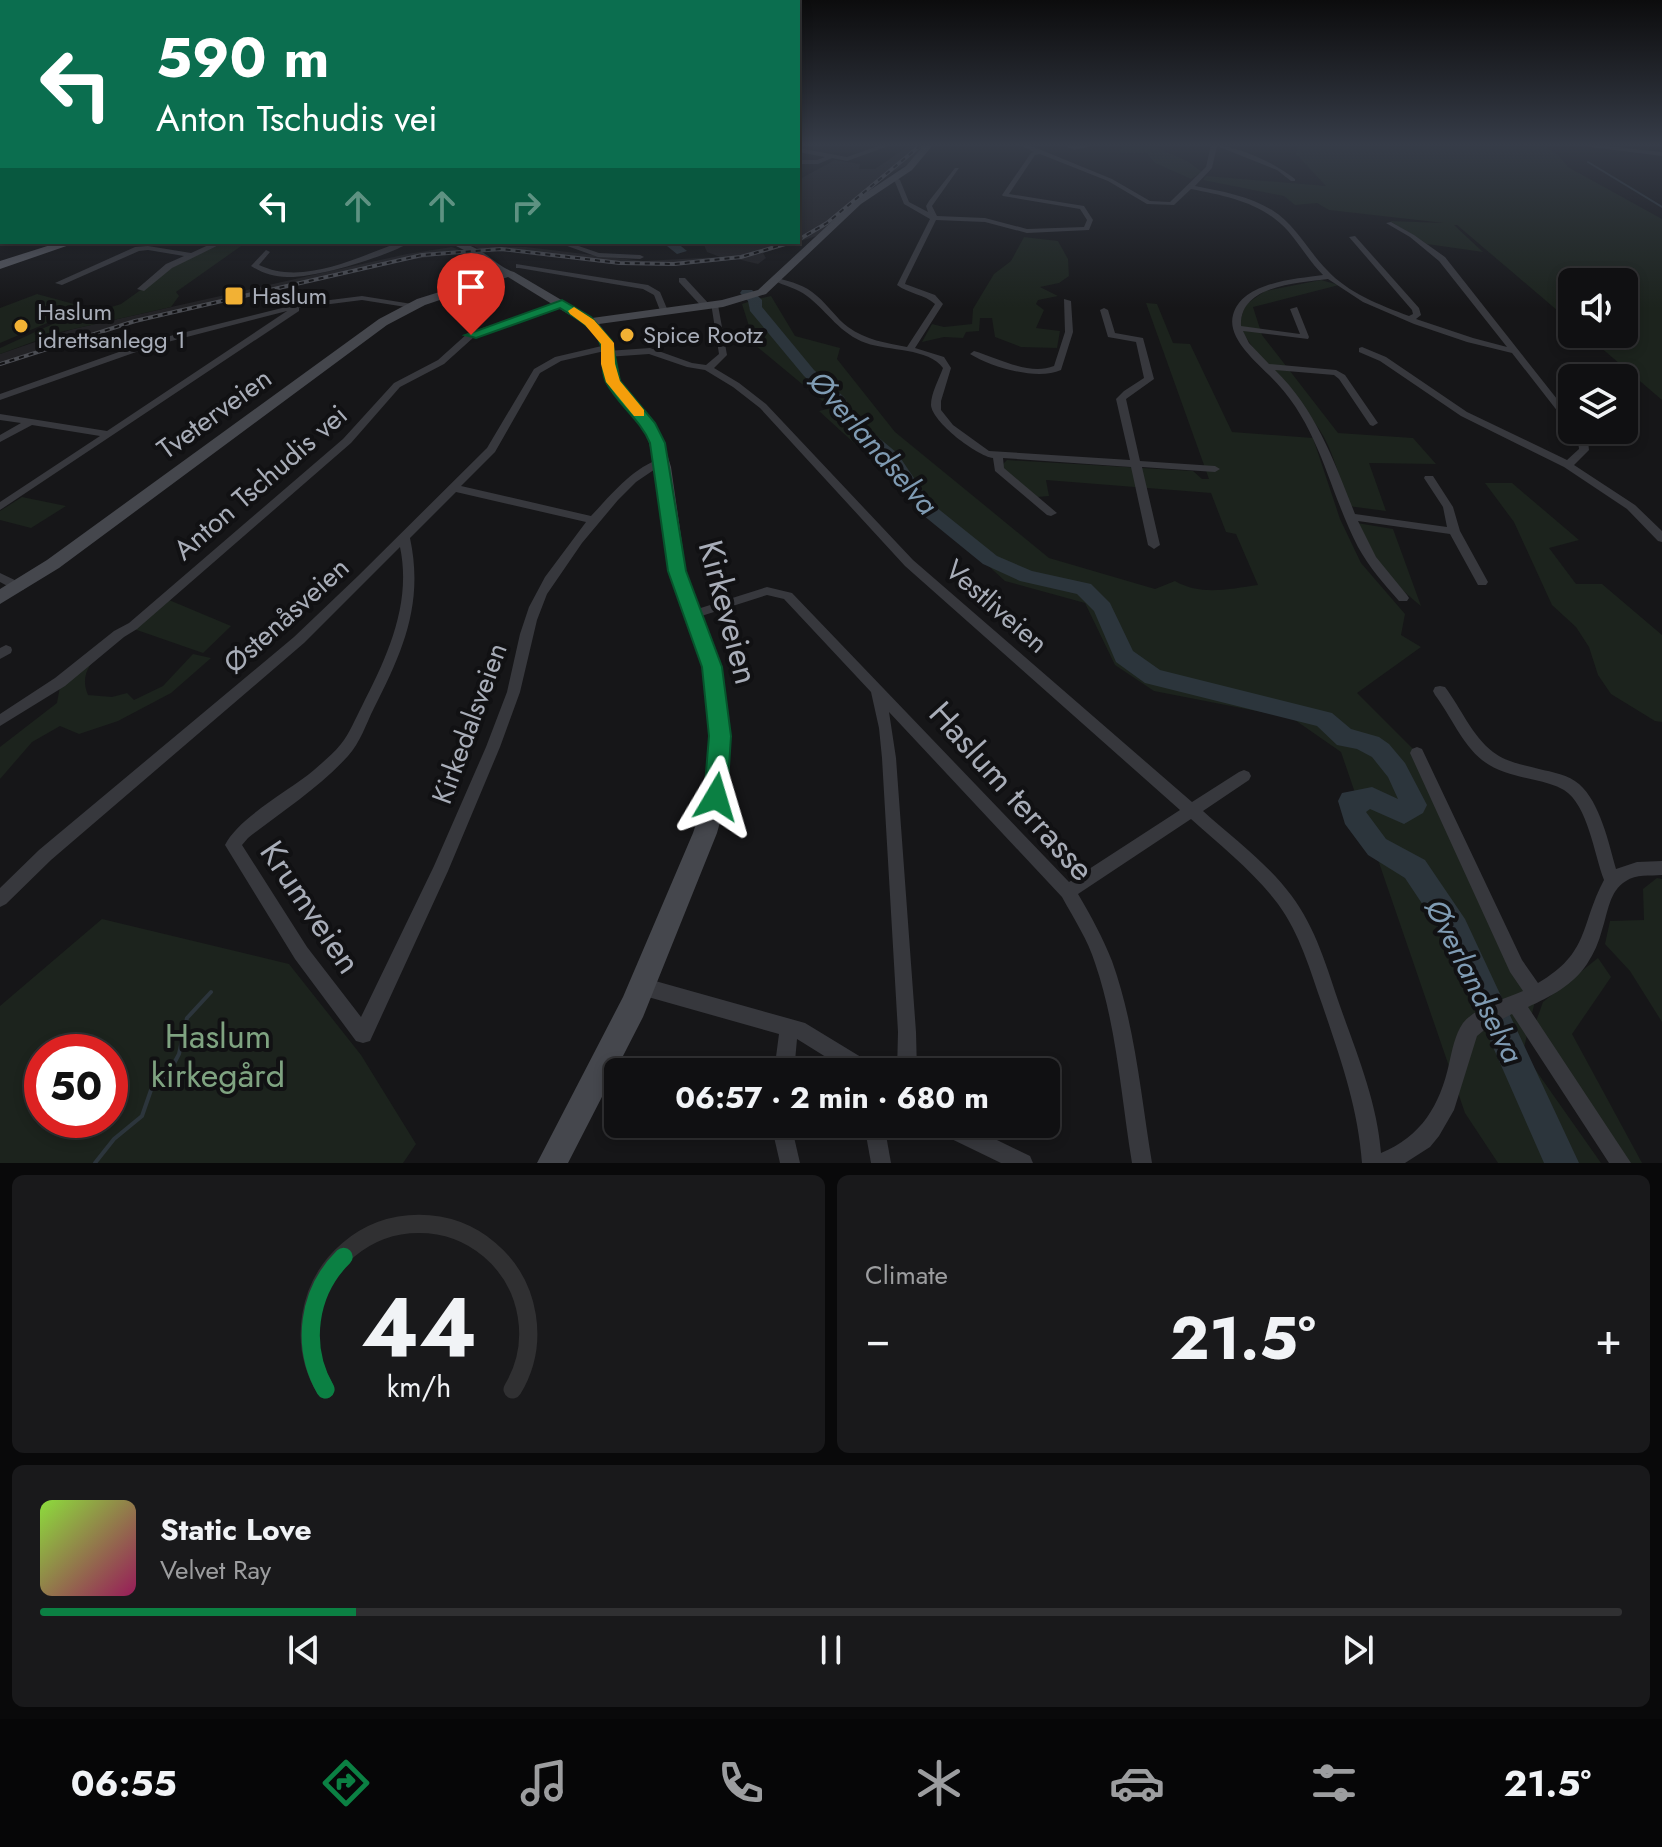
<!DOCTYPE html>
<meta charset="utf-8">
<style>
body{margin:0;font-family:Jost,sans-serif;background:#19191b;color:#f1f3f6;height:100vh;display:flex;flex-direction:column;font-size:30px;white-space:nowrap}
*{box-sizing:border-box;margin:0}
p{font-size:26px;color:#9c9d9f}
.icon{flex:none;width:44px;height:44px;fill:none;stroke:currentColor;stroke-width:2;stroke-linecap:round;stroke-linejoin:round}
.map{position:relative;height:1163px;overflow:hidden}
.sheet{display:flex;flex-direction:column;gap:12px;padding:12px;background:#09090a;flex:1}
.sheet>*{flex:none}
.banner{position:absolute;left:0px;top:0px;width:800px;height:244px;box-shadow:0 4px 12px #0003,0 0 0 2px #303032;background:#0b6e4f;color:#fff;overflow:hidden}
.tools{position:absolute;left:1558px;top:268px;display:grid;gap:16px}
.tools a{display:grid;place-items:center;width:80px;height:80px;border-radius:12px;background:#101012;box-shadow:0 4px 12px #0003,0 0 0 2px #303032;font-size:40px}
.speed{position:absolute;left:24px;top:1034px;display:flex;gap:16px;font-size:40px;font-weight:700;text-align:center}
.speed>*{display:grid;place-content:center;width:104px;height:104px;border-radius:50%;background:#101012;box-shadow:0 4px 12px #0003,0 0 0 2px #303032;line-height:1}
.speed .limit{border:12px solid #d22;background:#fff;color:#111}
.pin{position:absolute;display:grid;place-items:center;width:68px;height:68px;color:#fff;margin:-82px -34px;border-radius:50% 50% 50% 0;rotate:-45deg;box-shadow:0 0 8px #0007}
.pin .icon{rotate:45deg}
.me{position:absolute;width:88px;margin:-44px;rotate:7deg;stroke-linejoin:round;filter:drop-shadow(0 0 6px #0008)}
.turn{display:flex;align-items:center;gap:28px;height:168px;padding:0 24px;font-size:36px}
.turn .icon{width:104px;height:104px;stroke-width:2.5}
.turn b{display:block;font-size:56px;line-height:68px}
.lanes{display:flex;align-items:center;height:76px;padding:0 24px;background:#0003;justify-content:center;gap:40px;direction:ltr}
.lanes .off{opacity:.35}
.big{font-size:60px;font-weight:700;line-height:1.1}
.sheet .tile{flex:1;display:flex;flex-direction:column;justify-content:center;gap:12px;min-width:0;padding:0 28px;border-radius:12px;background:#19191b}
.sheet .dial{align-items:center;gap:0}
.dial svg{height:208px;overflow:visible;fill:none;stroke:#303032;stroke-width:7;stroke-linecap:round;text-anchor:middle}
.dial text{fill:#f1f3f6;stroke:none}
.song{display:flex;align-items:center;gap:24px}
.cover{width:96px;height:96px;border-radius:12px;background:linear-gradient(135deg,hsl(90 70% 55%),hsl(330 70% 35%))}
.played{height:8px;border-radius:4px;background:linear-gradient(90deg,#0b8043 20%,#303032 20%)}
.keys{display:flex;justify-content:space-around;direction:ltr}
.heat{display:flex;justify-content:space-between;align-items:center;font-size:44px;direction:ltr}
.sheet .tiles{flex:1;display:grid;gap:12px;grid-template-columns:1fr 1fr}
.tile:last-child{grid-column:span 2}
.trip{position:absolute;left:604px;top:1058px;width:456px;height:80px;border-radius:12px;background:#101012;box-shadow:0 4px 12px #0003,0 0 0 2px #303032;font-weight:700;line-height:80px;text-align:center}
.tab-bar{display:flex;height:128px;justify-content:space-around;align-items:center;background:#060607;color:#9c9d9f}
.tab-bar .icon{width:56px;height:56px}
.tab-bar .active{color:#0b8043}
.tab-bar b{font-size:36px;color:#f1f3f6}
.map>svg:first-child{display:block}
</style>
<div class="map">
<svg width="1662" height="1163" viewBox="0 0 1662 1163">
<rect width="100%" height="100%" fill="#161618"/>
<!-- built -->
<g fill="#222225">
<path d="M910,145H926L909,164L888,174L816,236L798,242V180L835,160L860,164L859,169H875Z"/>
<path d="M708,242H797L763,253L766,258L758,264L737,259L663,266L611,264L522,252L482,251L474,246L526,247L643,261L720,257L707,252L704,245Z"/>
<path d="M452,247L464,252L388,263L155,318L65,343L0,366V354L73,329L407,254Z"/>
</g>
<!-- green -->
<g fill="#1c231d" fill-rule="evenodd">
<path d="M1124,145H1157V148L1187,161L1202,172L1191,179L1155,163L1147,153H1119Z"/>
<path d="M1299,145H1543L1557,154L1568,167L1662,219V400L1585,334H1624V282H1572V323L1457,225H1454L1483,252L1427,244L1390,221L1444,223L1329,210L1317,203L1295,205L1284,196L1203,180L1206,176L1326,186L1296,154Z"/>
<path d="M1024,237L1058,241L1068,259L1069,276L1059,283L1040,287L1058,296L1038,300L1036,304L1044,310L1036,328L1060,331L1057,348L1021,347L995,337L992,318H980L979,331L966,332L963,338L944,337L922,342L932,324L944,327L972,324L973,309L994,274L1011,261Z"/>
<path d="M226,242H260L244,244L176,292L179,296L171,307L60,332L0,354V348L90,307L102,305L108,308L121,304L177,264Z"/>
<path d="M1321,280L1339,285L1253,307L1262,335L1338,433L1413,438L1436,464L1369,463L1386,511L1348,506C1340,481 1334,451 1319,429C1295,394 1258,362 1239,325L1245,305L1265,291Z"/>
<path d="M37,294L85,307L0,343V308Z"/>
<path d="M771,296L795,336L840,348L837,359L895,432L1049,558L1155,589L1175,581C1201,596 1229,589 1258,585L1236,534L1226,532L1211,493L1046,480L1049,496L1037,497L1001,466L1007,460L1193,471L1202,479H1209L1146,303L1157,304L1173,343L1190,344L1232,432L1313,438L1340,519L1361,563L1405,614L1401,635L1421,647L1357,693L1416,752L1535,1001L1523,1052L1601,1163H1498L1465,1113L1341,752L1292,718L1154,691L1115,665L1085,603L1005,581L819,411L831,408L755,345L742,304L751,301L749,307L754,313L762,312L757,304V299Z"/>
<path d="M1485,483H1512L1579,540L1549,548L1576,584H1602L1662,635V722L1655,721L1611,694L1598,675L1589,647L1576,627L1552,605L1514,522Z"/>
<path d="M22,497L66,506L31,528L0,520V511Z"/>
<path d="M1357,523L1393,529L1421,606C1389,580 1373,562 1357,523Z"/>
<path d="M169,600L231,626L203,653L134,629Z"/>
<path d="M100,651C89,666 80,676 88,695L112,697L127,693L134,700L163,686L193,654L211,658L171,693L118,721L79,734L60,726L32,742L0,779V747L57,703L61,681Z"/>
<path d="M1657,878L1662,879V1022L1630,971L1605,944L1610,921L1644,920L1643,889Z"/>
<path d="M102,919L289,964L361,1055L416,1144L403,1163H0V1006ZM42,1052H110V1120H42Z"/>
<path d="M1598,958L1611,977L1572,1034L1642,1163H1625L1534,1027L1543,1002Z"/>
</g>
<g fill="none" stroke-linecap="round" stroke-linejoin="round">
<!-- stream-far1 -->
<path stroke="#2c353c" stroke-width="2" d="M1588,162L1662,207"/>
<!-- stream -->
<path stroke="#2c353c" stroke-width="4" d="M95,1163L114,1139L142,1116L151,1090L170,1071L179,1054L187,1018L211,992"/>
<!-- river -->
<g fill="#2c353c" fill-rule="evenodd">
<path d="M662,242H676L687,251L677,254Z"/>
<path d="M742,290H752L762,300V307L814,370L844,397L859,421L897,453L931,503L997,556L1032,571L1091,584L1110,603L1133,651L1160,670L1332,713L1351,729L1379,737L1389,744L1405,763L1427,805L1423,813L1404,824L1370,809L1366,812L1386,839L1425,860L1465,919L1579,1163H1544L1445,938L1405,878L1368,855L1345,824L1338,801L1342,793L1372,787L1398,799L1388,777L1372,757L1357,749L1337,745L1317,726L1145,683L1116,662L1094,611L1077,594L1020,581L983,564L918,511L885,460L847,427L832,403L804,376L750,311L748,301L740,293Z"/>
</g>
<!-- street -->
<g fill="#37383d" fill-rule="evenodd">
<path d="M2,145V149L0,150V146Z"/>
<path d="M881,145H891L847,161L832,158L818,164H798V160H817L825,157L798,152V148L847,157Z"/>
<path d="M1020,145H1029L1112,179L1150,201L1170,202L1206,167L1211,145C1237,145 1275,163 1295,179V181H1291L1277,170L1217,146L1212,168L1195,186C1221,191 1249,196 1272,210C1296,225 1308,251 1327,270C1348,293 1380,305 1409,316L1413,314L1412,310L1349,237L1355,236L1419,308L1421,315L1416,319L1473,338L1507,347L1439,261L1410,237L1386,223L1391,222L1414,235L1445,257L1572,418V427L1569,426L1512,353L1467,342L1414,324L1363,302L1328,279C1298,283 1239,285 1241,326L1300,334L1290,309L1297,307L1309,337L1308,339L1243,331L1249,343L1269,364L1336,370L1345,375L1378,423L1373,426L1370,425L1339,379L1334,375L1275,370C1316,410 1334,461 1355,514L1447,527L1443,507L1424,478L1425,476H1433L1453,507L1460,531L1488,582L1486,585H1478L1450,534L1358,521L1376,557L1407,595L1409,598L1407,601H1399C1384,584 1369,567 1358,547C1327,487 1320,424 1269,375C1254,360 1227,337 1233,315C1242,282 1295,279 1323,275C1310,262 1300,245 1288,231C1263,203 1227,196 1191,189L1174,205L1147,204L1108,181L1040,154L1035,155L1009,194L1084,206L1093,220L1089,230L1027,233L985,222L936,220L906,281L905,284L935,295L943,304L915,348L944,357L951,368L941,401V410L953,425L989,451L1130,460L1116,399L1124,391L1144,378L1136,342L1108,337L1100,310L1104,308L1108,310L1115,333L1143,338L1154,379L1126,399L1140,461L1215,466L1220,469L1215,472L1142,467L1160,545L1154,549L1148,545L1131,467L1003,458L1004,468L1057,513L1051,516L1047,515L995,471L993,458C977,456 932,422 931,405C931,393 939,379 943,368C929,348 888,351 866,343C840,334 828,312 807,296C797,288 784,286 773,280L777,278C792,282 805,285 817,296C828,305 836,318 848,327C866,340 886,343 907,347L935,304C924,294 909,294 897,285L930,219L904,204L895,182L889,178L892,176L900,180L909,202L928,212L926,206L929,201L955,168H959L932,206L937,216L985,218L1027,229L1084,227L1087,220L1080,209L1003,196L1002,195L1031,153L1034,152Z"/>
<path d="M1064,145H1096L1074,150Z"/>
<path d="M1575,145H1598L1662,152V156Z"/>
<path d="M2,161V165L0,166V162Z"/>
<rect x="0" y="237" width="2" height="5"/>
<path d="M215,242H225L172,268L144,291L137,289L166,264L184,256L148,250L139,251L62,285L55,283L135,247L148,246L191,253Z"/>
<path d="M400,242H411C385,257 317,278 287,277C274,277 262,273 251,266L266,250L270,252L259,265C303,286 358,257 400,242Z"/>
<path d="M466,242H486L459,247L455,245Z"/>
<path d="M556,242H567L599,253L640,255L644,257L640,259L598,257Z"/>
<path d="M516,264L648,285L660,292L668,311L661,313L654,295L643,289L519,268H516Z"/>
<path d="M679,278H685L709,304V308H703L679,282Z"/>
<path d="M362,296L412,304L416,306L412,308L362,300L299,308V311L0,510V502L100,436L32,425L0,442V435L21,423L0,420V414L107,431L287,311L156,345L0,400V394L150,341L298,304Z"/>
<path d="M1064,299L1071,301L1073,332L1061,370C1037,381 991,367 970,354L974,351C998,358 1029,376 1054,366L1065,332Z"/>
<path d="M559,302L566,304L474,337L444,364L400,387L351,443L137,629L124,637L65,686L0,726V714L55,678L114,631L129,623L343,439L394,383L438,360L468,333Z"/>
<path d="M711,303L718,305L727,355L714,368L739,383L766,404L913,560L1192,802L1239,772L1244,770L1249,772L1251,776L1249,780L1203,811C1233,838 1267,863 1291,895C1316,928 1327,968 1340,1006C1357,1054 1377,1102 1381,1153C1421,1137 1440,1105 1449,1064C1452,1051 1455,1034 1463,1023C1476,1007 1504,999 1523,991L1510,972L1410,753L1412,749L1417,747L1422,749L1522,960L1538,983C1590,953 1580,925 1604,880C1594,854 1588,805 1564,790C1555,785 1545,782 1535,780C1517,776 1497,772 1482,760C1462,744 1451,716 1435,695L1433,691L1435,687L1440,686L1445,687C1461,708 1472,736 1493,752C1506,762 1523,765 1539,769C1552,772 1569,775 1579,784C1600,802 1609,844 1616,869L1637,862L1662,861V875C1650,876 1636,874 1626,881C1609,891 1608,913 1602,930C1599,942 1594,953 1587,964C1573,985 1550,997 1528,1007L1631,1163H1609L1512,1014L1489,1026L1477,1036L1454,1110L1439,1136L1430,1147L1405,1163H1362C1358,1107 1340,1057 1322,1004C1310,970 1300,934 1278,904C1254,872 1221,846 1191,819L1078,894C1091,916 1103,938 1112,961C1135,1025 1141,1096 1152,1163H1132C1121,1097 1117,1027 1095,963C1088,940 1074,919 1062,897L889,712L896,758L916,1032L917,1072H897L898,1032L882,758L879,728L871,692L784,599L767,595L692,619L686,615L688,612L767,587L792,593L1069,882L1180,810L905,566L760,408L733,387L705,370L687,367L649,354L607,357L603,354L607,351L650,348L692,363L706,365L719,354Z"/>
<path d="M606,345L610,348L609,350L561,361L540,373L495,452L461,486L591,516C612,494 632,468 662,458L667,461L636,482L618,500L582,543L547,594L537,620L520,692L500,747L448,871L370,1041L363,1043L356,1041L295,959L225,845C239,817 289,791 314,770C323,762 333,754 341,744C350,733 355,719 362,706C387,657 412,604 400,547L304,643L51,860L6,904L0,907V888L39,850L294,637L358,576L487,448L534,369L555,357ZM456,492L586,522L545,577L529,607L520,634L507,692L486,747L434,866L361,1017L307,947L242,845L248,838C281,812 319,788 348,756C360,743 366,724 374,708C403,651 424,603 410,538Z"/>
<path d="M1362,347L1386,357L1467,412L1567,460L1579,449L1578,441L1572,430H1582L1588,441L1589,450L1574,465L1635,505L1662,531V542L1658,541L1627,509L1564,467L1461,416L1380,361L1359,352V348Z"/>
<path d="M0,573L23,584L25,587L23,590H15L0,582Z"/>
<path d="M6,645L11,647L12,650L11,653L0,659V648Z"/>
<path d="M641,977L805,1023L874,1065L877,1072H850L797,1039L794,1072H774L779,1034L641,995L635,992L632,986L635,980Z"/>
<path d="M771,1124H791L800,1163H780Z"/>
<path d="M864,1124H884L891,1163H871Z"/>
<path d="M932,1124H964L1030,1156L1033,1163H1001L935,1131Z"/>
</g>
<!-- secondary -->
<path fill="#45474d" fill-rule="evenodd" d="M924,145H933L912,170L861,204L766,294L723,307L599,324L613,343L616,369L624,388L661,434L671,467L686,571L722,667L731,736L727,797L717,833L643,1017L568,1163H537L623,997L693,833L705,797L709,736L702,667L668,571L655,467L647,435L610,389L602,369L601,343L586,325L508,277L425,305L387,325L59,568L0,604V589L47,560L379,319L417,299L500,273L480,258L448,242C483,242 493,266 514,272L592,318L722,300L758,290L855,200L906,166Z"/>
<!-- primary -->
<path fill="#53555c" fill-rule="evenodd" d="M60,242H78L0,269V261Z"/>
<!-- rail casing -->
<g stroke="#4a4c52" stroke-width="4">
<g id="rail">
<path d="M798,240L827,223L921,145"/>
<path d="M0,364L135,321L422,255L501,249L620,263L674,264L741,257L792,242"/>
</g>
</g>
<!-- rail -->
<use href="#rail" stroke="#111113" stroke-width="2" stroke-dasharray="5" stroke-linecap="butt"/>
</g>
<!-- sky -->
<linearGradient id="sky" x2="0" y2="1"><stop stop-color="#0c0c0d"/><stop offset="0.47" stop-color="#363c48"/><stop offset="1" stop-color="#363c48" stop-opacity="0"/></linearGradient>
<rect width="1662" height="308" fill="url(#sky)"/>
<!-- route -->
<path fill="#0b8043" stroke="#07532c" stroke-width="2" d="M562,300L591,317L612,341L620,381L655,423L665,443L686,571L722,667L731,736L727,797L724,804L716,806L708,804L704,797L709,736L702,667L668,571L650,443C640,419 618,405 606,382C600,370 604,358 601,346C597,329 574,317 560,308L476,338L465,335Z"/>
<!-- slow -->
<path fill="#f59e0b" d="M574,307L594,320L614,343L615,364L620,381L644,410V416H634L606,382L601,364V344L585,325L570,314L568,311Z"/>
<!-- markers -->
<g fill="#f2b134" stroke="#111113" stroke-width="3">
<rect x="224" y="286" width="20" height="20" rx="4"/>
<circle cx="21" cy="326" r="8"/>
<circle cx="627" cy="335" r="8"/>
</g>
<g text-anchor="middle" stroke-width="8" stroke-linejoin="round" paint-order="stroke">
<!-- far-poi labels -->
<g font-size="24" fill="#a8adb8" stroke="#111113" text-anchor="start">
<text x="252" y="304">Haslum</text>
<text x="37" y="320">Haslum<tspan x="37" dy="28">idrettsanlegg 1</tspan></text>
<text x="643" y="343">Spice Rootz</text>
</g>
<!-- street labels -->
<g font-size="28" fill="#a8adb8" stroke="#111113">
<text transform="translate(214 413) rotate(-36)" y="10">Tveterveien</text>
<text transform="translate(260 482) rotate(-41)" y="10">Anton Tschudis vei</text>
<text transform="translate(997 606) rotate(41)" y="10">Vestliveien</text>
<text transform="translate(286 615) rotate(-42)" y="10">Østenåsveien</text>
<text transform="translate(469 723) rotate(-70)" y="10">Kirkedalsveien</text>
</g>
<!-- water labels -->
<g font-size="30" font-style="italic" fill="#7f9bb3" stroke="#111113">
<text transform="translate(873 443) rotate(49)" y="10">Øverlandselva</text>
<text transform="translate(1474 981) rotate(63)" y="10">Øverlandselva</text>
</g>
<!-- near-street labels -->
<g font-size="34" fill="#a8adb8" stroke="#111113">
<text transform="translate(729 612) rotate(75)" y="12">Kirkeveien</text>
<text transform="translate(1012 791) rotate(48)" y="12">Haslum terrasse</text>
<text transform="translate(311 907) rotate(56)" y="12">Krumveien</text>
</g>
<!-- near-park labels -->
<g font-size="34" fill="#7fa381" stroke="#111113">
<text x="218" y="1048">Haslum<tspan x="218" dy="39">kirkegård</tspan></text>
</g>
</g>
</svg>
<div class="tools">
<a><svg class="icon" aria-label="sound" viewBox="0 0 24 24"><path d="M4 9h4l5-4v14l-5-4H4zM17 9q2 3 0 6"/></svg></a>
<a><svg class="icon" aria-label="layers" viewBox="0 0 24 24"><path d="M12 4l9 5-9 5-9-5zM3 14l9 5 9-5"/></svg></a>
</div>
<div class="speed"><div class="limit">50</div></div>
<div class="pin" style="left:471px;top:335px;background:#d93025"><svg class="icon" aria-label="arrive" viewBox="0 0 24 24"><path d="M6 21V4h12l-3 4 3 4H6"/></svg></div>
<svg class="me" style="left:716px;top:797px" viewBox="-20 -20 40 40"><path d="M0-17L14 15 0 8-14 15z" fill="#0b8043" stroke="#fff" stroke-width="4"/></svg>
<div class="trip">06:57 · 2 min · 680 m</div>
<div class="banner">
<div class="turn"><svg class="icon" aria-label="left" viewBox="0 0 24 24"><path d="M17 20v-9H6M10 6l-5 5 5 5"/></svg><div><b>590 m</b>Anton Tschudis vei</div></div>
<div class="lanes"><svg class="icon" aria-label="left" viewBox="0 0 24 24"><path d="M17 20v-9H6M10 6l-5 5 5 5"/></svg><svg class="icon off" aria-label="ahead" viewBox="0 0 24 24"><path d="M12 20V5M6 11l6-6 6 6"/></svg><svg class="icon off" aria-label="ahead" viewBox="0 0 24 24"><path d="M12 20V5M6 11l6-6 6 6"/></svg><svg class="icon off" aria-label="right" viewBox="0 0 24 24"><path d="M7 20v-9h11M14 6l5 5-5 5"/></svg></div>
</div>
</div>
<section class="sheet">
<div class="tiles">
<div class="tile dial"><svg viewBox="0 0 100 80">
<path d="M14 69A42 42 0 1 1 86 69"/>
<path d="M14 69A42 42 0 0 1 21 18" stroke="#0b8043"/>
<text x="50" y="56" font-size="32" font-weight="700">44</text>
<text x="50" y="72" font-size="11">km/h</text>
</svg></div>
<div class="tile"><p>Climate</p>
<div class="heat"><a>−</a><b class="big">21.5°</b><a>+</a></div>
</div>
<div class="tile">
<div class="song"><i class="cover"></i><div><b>Static Love</b><p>Velvet Ray</p></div></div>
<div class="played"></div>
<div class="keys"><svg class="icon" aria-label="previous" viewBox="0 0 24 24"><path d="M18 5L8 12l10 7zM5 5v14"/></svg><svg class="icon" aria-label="pause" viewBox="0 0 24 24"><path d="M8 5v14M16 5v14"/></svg><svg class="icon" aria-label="next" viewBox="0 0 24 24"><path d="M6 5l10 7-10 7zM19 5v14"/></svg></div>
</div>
</div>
</section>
<nav class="tab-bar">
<b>06:55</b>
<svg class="icon active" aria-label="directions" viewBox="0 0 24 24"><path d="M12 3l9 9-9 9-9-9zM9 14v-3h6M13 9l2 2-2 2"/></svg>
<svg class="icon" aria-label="music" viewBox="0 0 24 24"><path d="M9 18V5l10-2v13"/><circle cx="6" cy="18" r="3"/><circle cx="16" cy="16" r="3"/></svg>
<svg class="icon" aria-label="phone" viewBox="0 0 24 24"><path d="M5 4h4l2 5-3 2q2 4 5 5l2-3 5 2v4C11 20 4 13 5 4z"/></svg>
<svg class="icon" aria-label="climate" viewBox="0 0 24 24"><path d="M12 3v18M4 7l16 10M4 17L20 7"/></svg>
<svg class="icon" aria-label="car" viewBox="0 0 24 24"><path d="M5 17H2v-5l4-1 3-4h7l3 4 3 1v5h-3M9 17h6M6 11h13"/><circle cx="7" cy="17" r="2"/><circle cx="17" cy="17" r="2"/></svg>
<svg class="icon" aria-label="filters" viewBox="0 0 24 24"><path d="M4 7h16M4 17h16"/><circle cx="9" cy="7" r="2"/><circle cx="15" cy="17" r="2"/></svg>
<b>21.5°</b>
</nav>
